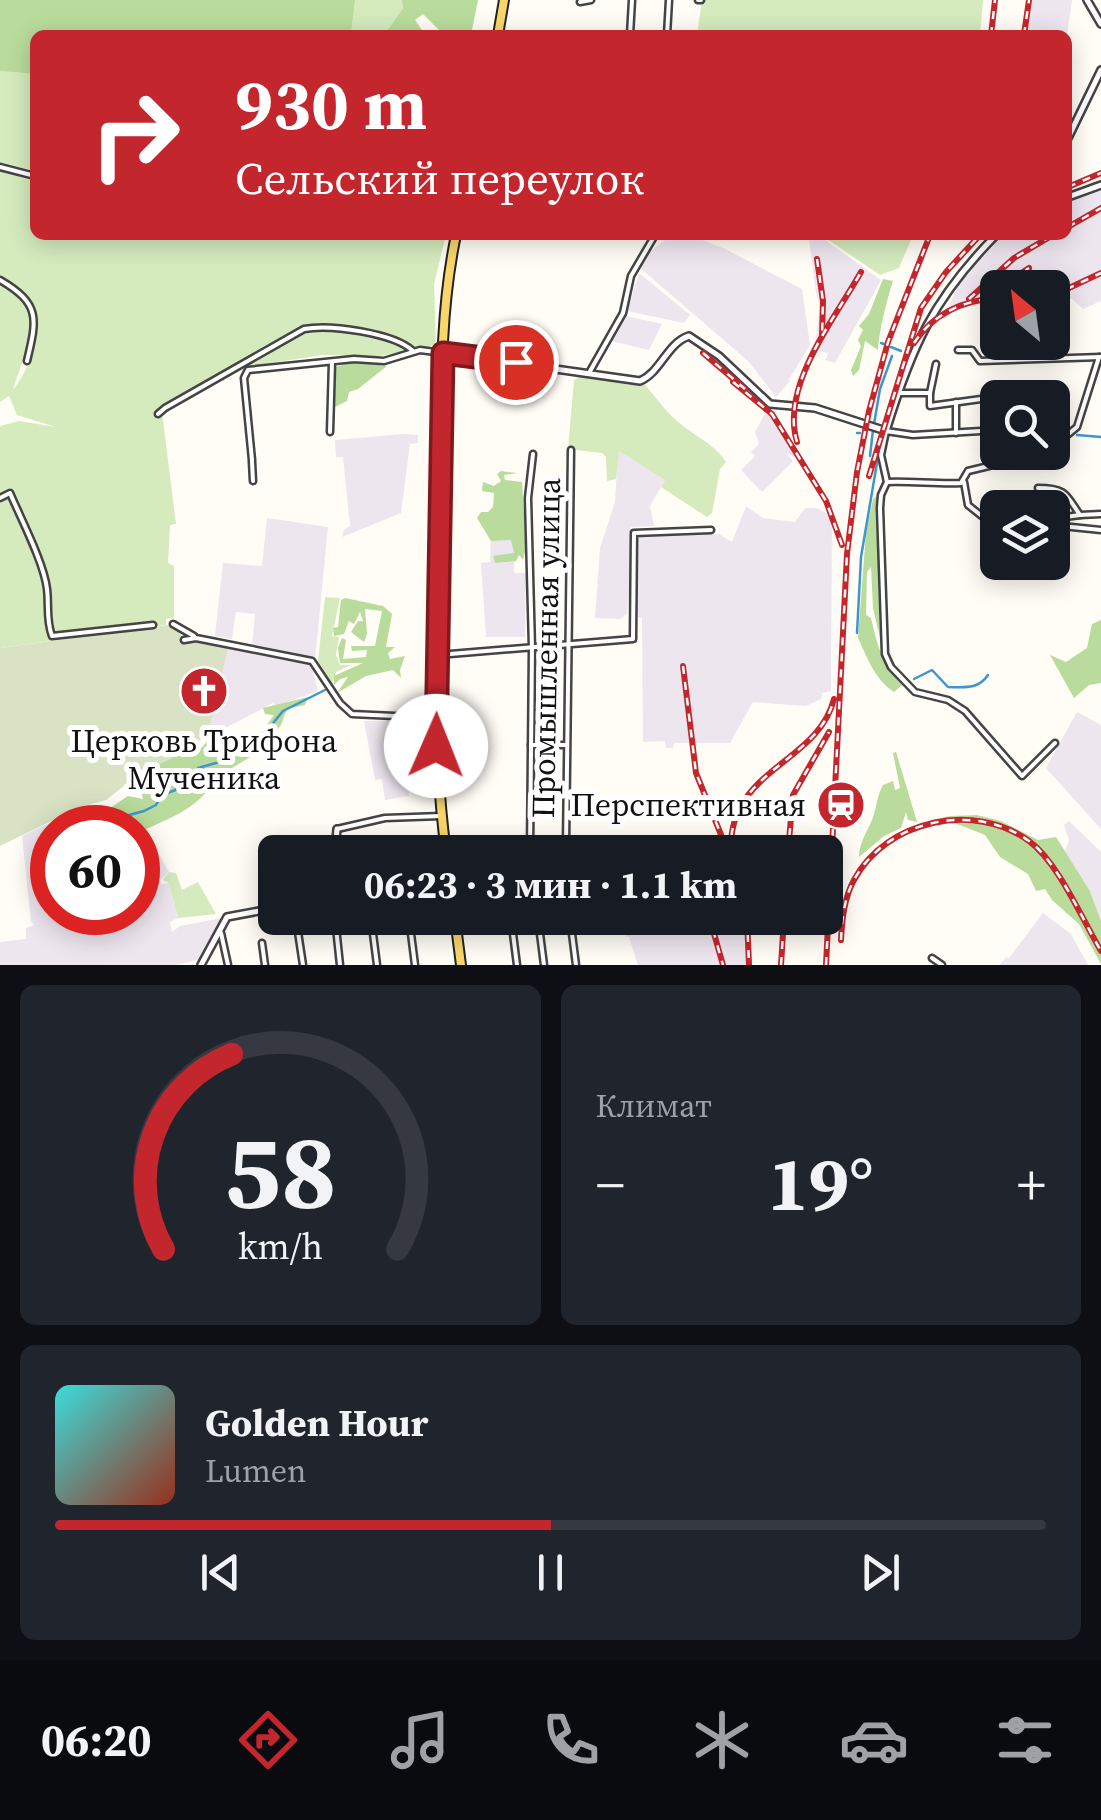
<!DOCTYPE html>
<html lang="ru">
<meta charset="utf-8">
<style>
body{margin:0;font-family:"Source Serif 4",serif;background:#20242c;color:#f1f3f6;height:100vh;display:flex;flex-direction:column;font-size:38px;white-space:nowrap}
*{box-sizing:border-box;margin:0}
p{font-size:32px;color:#9ea1a6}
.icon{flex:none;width:55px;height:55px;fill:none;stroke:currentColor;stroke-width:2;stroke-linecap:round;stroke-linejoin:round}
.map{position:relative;height:965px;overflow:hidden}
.panel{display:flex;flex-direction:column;gap:20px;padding:20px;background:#0d0f14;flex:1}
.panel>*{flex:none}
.top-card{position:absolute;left:30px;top:30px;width:1042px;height:210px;border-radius:15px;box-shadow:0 5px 25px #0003;background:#c4262e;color:#fff;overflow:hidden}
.needle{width:65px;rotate:331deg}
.controls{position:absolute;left:980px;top:270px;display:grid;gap:20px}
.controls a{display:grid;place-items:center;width:90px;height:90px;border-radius:15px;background:#171b24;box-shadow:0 5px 25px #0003;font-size:50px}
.speed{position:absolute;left:30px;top:805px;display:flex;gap:20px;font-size:50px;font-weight:700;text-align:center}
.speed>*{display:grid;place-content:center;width:130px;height:130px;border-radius:50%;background:#171b24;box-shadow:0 5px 25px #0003;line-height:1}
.speed .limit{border:15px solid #d22;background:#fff;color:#111}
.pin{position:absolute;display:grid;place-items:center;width:85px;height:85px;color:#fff;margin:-42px;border:5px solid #fff;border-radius:50%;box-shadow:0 2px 10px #0007}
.me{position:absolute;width:110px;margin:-55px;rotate:1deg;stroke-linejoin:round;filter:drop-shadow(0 0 8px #0008)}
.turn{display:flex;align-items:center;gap:35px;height:210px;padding:0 40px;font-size:45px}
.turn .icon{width:130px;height:130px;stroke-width:2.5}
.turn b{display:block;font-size:70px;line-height:85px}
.big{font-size:75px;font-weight:700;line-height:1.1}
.panel .widget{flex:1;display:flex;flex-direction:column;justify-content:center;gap:15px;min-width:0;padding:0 35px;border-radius:15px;background:#20242c}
.panel .dial{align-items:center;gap:0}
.dial svg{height:260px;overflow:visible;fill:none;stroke:#363941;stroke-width:7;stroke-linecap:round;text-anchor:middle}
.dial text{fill:#f1f3f6;stroke:none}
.song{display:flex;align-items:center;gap:30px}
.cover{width:120px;height:120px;border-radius:15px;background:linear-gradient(135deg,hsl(180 70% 55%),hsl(10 70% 35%))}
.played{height:10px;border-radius:5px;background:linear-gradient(90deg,#c4262e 50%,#363941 50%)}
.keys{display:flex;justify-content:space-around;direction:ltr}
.heat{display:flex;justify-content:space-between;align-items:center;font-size:55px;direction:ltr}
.panel .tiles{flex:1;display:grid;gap:20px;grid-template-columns:1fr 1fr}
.widget:last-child{grid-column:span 2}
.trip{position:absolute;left:258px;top:835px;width:585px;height:100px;border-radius:15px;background:#171b24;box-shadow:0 5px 25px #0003;font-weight:700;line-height:100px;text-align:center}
.menu{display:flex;height:160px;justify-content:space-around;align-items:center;background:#090b0e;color:#9ea1a6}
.menu .icon{width:70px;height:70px}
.menu .active{color:#c4262e}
.menu b{font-size:45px;color:#f1f3f6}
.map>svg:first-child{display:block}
</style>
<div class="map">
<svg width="1101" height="965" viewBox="0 0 1101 965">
<rect width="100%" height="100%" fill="#fffdf5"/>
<!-- industrial -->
<g fill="#eee6ef">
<path d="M1028,0H1072L1067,35H1020Z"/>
<path d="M1101,190V301L1083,309L1072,299H1053L1052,288H998L997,301L951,311L949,307L962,274L1001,235H1068V202Z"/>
<path d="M672,235H690L725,249L802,289L810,345L789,379L790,381L776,397L748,361L639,267L641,258Z"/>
<path d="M812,235H818L881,280L835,363L825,360L828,354L815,348L820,305L816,293L809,239Z"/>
<path d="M639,273L690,315L684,323L627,311Z"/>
<path d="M626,316L662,324L649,350L611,341Z"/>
<path d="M770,414L796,458L786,453L793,461L762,492L741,470L755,456L751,452L759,444L755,432L764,415Z"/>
<path d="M404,434L418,435V443L410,444L401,513L342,537L344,530L350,526L343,457H336L335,440Z"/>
<path d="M618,450L665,480L650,506L654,526L631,527L632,562L627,614L620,619L595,618L600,548L615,502Z"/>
<path d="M746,506L763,518L795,522L805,508H817L832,516L831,691L822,693L821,699L806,706L753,702L730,743H674L673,748H666L665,741L643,742L642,618L635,616L636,535L719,534L732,542Z"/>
<path d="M267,518L328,527L315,660L252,648L255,614L236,612L232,639L215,636L223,563L262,566Z"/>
<path d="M491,533L515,534L514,573H526L525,637H486L481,563L490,562Z"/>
<path d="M228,648L311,663L318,691L276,706L273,703L212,735L209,731L214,705Z"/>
<path d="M1077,712L1101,725V829L1046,768Z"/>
<path d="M364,721H408L409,796L385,800L382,779L375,780Z"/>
<path d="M80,809L85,827L52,828V912H138V840L148,834L169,872L160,880L161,884L169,883L178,918L170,922L172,932L180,926L222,918V924L198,960L176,965H0V942L26,939V928L34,925L31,921L22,836Z"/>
<path d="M1069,821L1101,852V921L1090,891L1065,852L1069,840L1064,825Z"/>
<path d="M1043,913L1071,934L1088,965H1000L1006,957L1009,958Z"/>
<path d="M623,918H743L746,928H751L752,965H638L629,937H626Z"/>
</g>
<!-- green -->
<g fill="#d5ebbd">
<path d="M355,0H402L403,8L384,35H351Z"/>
<path d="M702,0H983L980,35H697Z"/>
<path d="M0,71L35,74V235H446L434,284L436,345L380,356L323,355L244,367L162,412L176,524L170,525L168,563L174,566V618L166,619V625L0,648V426L19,421L56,427L17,415L9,396L0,402V283C51,311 25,348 13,390C31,367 48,324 27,297C20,289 9,283 0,277Z"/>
<path d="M821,235H913L899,268L880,275Z"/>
<path d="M582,375L645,385C656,397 665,411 677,421C693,435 716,445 726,462L720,469L712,513L707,517L661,487L665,480L619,451L616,479L607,481L606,457L602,453L568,449L574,380Z"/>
<path d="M325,597L340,598L332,636L339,637L336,655L340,665H351L336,672L332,684L318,661Z"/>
<path d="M169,872L176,873L182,890L198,882L216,914L178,918L169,883L163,880Z"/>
</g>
<!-- forest -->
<g fill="#b9dc9c">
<path d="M0,0H355L351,35H35V74L0,71Z"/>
<path d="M402,0H478L471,35H456L455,30L450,33L440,31L423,14L415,20L422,30L418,35H384L403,8Z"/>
<path d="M883,279L893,281C887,299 879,331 878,350L865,341L859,370L853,376L851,370L861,346L858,340L863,330L859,326L869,314Z"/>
<path d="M353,362L387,366L358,389L349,392L347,401L335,407V367Z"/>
<path d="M501,471L517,473L504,475L505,480L522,482L526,547L523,560L519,555L516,561L495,563L493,556L514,553L511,540L491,541L477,518L481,512H488L493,507L494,493L482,491L483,482L494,486L501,481L497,474Z"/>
<path d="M877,496L880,638L873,608L871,567L867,572L866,615L871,618C879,652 880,656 902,685L894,692C875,680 867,657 858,638L866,532L873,499Z"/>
<path d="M345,598L383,606L392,614L386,647H395L388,653L390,659L405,656L400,670L401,678L393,670L366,676L337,693L348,677L340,679L334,685V676L363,663H340L338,648L342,638L346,640L343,659L366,657L367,650L352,651L351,646H375L382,611L365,609L367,634L364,642L351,632L358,621H363L360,612L354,624L349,621L344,634L334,636L333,628L338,627L341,600Z"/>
<path d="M1101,620V683L1089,685L1074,698L1050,655L1066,662L1087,648L1092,624Z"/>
<path d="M308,697L305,705L287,709L281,725L262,750L232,768L225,780L215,779C199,810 166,819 138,833V828H95L104,812L128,796L143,799L140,784L144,771L193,748L198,751L208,741L237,747L243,740H256L274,715L265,714L263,708Z"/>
<path d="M896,752L917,822L908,820L906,812L901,828L884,836L859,857C860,839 868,832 873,817C877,806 877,796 883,785L893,781L895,790L900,788L893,753Z"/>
<path d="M977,815L1001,821L1038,840L1056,837L1090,891L1101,921V964L1079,924L1052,900L1045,889L1036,891L1028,874L1000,857L985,835L957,824L931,820L950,816Z"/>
</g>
<!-- cemetery -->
<path fill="#d9e3c4" d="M169,625L176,627L183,638L228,648L209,731L193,748L139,774L106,800L80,807L0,846V648Z"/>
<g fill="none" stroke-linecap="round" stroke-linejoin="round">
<!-- stream -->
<g stroke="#3f96cf" stroke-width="2.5">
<path d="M881,343L884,344"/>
<path d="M891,347L901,351"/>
<path d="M874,424L880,389L892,356"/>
<path d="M857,433H860"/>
<path d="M1077,435L1101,437"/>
<path d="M870,456L873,430"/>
<path d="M857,633L861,557L878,457"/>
<path d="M914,679L932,670L948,687C964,687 978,690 988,675"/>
<path d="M129,815L144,811L156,805L162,795L186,786L198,768L223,761L260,739L283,711L325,690"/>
<path d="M106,828L119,823"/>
</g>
<!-- minor casing -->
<g stroke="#444" stroke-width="9">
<g id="minor">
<path d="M698,0H701"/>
<path d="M580,2L591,0"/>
<path d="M630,35L632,0"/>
<path d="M667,35L669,0"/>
<path d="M0,167L35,176"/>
<path d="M0,280C41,304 37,319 27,361"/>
<path d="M958,350H972L980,361L1101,357"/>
<path d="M589,373L623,313L631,276L655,235"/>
<path d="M900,393H930L936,364"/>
<path d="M930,393V406L981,399"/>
<path d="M956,402V433"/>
<path d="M158,414L165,408L304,329C330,324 394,333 413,351"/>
<path d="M998,430L913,435L886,431L881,455L887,482L881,495L880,508L885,654L891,667L915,692L948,700L965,711L1022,776L1055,743"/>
<path d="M330,432L332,362"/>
<path d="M1052,435L1066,436L1077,427L1099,357"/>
<path d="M252,460L244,378L248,370L354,359L384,361L420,350L443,353"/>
<path d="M252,462L253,481"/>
<path d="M887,482C911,481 936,484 961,483L968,471L993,465"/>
<path d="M964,482L968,505L983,517L998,519"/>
<path d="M1038,488C1067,488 1066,495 1080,515L1101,514"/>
<path d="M0,498L10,493C21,519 44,563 47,589C49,606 46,620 52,636L153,625"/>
<path d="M1052,525L1101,530"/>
<path d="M1053,525L1058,518L1080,515"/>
<path d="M173,624L194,636"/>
<path d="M184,640L196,638L312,661L340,703L352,714L437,718"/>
<path d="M438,655L633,639L634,533L711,530"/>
<path d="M531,745H566"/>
<path d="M337,829L385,818L441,816"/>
<path d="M566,845L571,450"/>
<path d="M530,852L532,648L528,498L533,454"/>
<path d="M335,918L340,965"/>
<path d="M371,918L377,965"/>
<path d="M409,918L415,965"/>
<path d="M511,918L517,965"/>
<path d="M538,918L544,965"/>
<path d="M570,918L576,965"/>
<path d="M298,932L303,965"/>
<path d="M221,933L228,965"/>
<path d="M262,943L265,965"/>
<path d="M932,958L942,965"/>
</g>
</g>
<!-- tertiary casing -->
<g stroke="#444" stroke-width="10">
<g id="tertiary">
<path d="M1087,0L1101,24"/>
<path d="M1068,138L1101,70"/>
<path d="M1068,197L1101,185"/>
<path d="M443,353L640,381C661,372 667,343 689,336L719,356L770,404L815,408L886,431C912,346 933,299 996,235"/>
<path d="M335,852L337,829"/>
<path d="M446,852L566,846L726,844"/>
<path d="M201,965L227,917L275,908"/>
</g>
</g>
<!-- primary casing -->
<g stroke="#222" stroke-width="12">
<g id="primary">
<path d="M498,35L504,0"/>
<path d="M446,852C430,734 438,613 441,494C442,407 438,320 456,235"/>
<path d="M455,918L461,965"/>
</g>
</g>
<!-- minor -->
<use href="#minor" stroke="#fff" stroke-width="4"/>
<!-- tertiary -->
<use href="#tertiary" stroke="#fff" stroke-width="5"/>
<!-- primary -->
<use href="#primary" stroke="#f9d66b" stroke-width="8"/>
<!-- rail casing -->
<g stroke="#c4262e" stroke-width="6">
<g id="rail">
<path d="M991,35L995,0"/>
<path d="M1024,35L1029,0"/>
<path d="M1068,187L1101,173"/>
<path d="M1068,227L1101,208"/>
<path d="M817,259L823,301L822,336"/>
<path d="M999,288L1029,268"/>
<path d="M1052,296L1101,273"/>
<path d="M969,299L1014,258L1053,235"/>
<path d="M914,343C933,314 963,300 998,298"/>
<path d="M703,353L745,389"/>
<path d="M733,382L772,414L826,501L842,545"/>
<path d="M797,442C780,386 834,320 861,272"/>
<path d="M869,476L921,308L946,272L980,235"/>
<path d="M683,666L696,773L728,852"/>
<path d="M731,852C727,769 818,764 834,699"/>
<path d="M788,852L793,795L829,732"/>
<path d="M747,918L749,965"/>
<path d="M713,930L723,965"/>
<path d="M841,940C842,920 844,898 854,880C886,820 974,801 1029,841C1058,862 1082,919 1101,951"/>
<path d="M781,965L784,918"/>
<path d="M826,965L847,554L857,472L869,411L888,342L930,235"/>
</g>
</g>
<!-- rail -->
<use href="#rail" stroke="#fff" stroke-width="2.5" stroke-dasharray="8" stroke-linecap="butt"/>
</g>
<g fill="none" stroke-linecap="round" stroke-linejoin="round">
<!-- route casing -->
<g stroke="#7f191e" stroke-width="25">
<path id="route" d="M436,746L443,353L516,362"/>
</g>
<!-- route -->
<use href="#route" stroke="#c4262e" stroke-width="18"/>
</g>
<!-- icons -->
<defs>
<g id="church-disc" transform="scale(2.5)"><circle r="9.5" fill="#c4262e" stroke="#fff"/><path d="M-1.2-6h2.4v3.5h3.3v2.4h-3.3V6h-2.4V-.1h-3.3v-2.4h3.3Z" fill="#fff"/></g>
<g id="station-disc" transform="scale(2.5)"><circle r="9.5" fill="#c4262e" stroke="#fff"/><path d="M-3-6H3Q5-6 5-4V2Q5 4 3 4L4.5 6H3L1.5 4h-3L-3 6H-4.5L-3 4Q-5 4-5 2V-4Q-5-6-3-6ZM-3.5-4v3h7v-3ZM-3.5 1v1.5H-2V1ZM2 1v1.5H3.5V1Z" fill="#fff"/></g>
</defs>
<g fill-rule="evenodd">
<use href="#church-disc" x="204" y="691"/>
<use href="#station-disc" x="841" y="805"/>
</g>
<g text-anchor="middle" stroke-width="10" stroke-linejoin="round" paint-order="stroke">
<!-- street labels -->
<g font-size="32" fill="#111" stroke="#fff">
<text transform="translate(546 648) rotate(-89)" y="11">Промышленная улица</text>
</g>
<!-- poi labels -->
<g font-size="32" fill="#111" stroke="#fff">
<text x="204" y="752">Церковь Трифона<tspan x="204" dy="37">Мученика</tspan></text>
<text x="806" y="816" text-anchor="end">Перспективная</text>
</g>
</g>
</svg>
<div class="controls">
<a><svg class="needle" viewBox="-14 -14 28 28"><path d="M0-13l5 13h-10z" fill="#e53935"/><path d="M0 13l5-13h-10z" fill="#9ea1a6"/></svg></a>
<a><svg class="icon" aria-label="search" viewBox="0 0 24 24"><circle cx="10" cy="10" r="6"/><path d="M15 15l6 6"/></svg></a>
<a><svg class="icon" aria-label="layers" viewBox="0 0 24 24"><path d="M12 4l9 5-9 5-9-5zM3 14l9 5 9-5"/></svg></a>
</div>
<div class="speed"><div class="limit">60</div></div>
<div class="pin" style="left:516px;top:362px;background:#d93025"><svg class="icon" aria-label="arrive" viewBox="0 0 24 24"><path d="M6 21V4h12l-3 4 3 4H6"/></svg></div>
<svg class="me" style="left:436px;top:746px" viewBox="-20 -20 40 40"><circle r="19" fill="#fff"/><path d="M0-13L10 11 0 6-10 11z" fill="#c4262e"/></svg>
<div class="trip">06:23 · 3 мин · 1.1 km</div>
<div class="top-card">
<div class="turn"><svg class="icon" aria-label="right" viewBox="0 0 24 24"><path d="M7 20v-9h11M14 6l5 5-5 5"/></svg><div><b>930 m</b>Сельский переулок</div></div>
</div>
</div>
<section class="panel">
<div class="tiles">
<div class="widget dial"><svg viewBox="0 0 100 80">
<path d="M14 69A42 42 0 1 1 86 69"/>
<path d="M14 69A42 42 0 0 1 35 9" stroke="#c4262e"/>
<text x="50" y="56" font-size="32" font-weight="700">58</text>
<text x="50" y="72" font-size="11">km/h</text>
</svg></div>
<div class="widget"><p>Климат</p>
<div class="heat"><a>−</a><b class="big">19°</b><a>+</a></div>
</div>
<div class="widget">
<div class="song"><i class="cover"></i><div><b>Golden Hour</b><p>Lumen</p></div></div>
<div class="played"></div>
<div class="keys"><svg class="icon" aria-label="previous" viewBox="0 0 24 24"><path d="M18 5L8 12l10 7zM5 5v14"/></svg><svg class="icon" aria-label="pause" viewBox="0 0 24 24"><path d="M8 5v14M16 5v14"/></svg><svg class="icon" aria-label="next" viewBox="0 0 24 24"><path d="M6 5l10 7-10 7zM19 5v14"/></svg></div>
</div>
</div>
</section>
<nav class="menu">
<b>06:20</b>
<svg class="icon active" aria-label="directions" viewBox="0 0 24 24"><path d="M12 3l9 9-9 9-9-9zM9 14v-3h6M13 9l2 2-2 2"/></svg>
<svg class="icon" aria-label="music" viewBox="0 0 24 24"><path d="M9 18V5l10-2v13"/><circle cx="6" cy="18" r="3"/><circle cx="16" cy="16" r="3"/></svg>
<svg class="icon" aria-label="phone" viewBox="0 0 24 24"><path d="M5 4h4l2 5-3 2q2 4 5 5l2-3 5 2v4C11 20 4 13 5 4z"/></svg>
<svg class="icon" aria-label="climate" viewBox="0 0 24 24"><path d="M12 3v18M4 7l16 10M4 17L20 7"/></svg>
<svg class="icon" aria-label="car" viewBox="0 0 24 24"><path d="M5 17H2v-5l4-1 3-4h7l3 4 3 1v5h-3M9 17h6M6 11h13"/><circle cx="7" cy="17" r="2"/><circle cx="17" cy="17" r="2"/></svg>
<svg class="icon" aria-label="filters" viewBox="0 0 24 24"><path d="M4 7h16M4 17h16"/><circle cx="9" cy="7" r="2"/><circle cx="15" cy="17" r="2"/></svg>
</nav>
